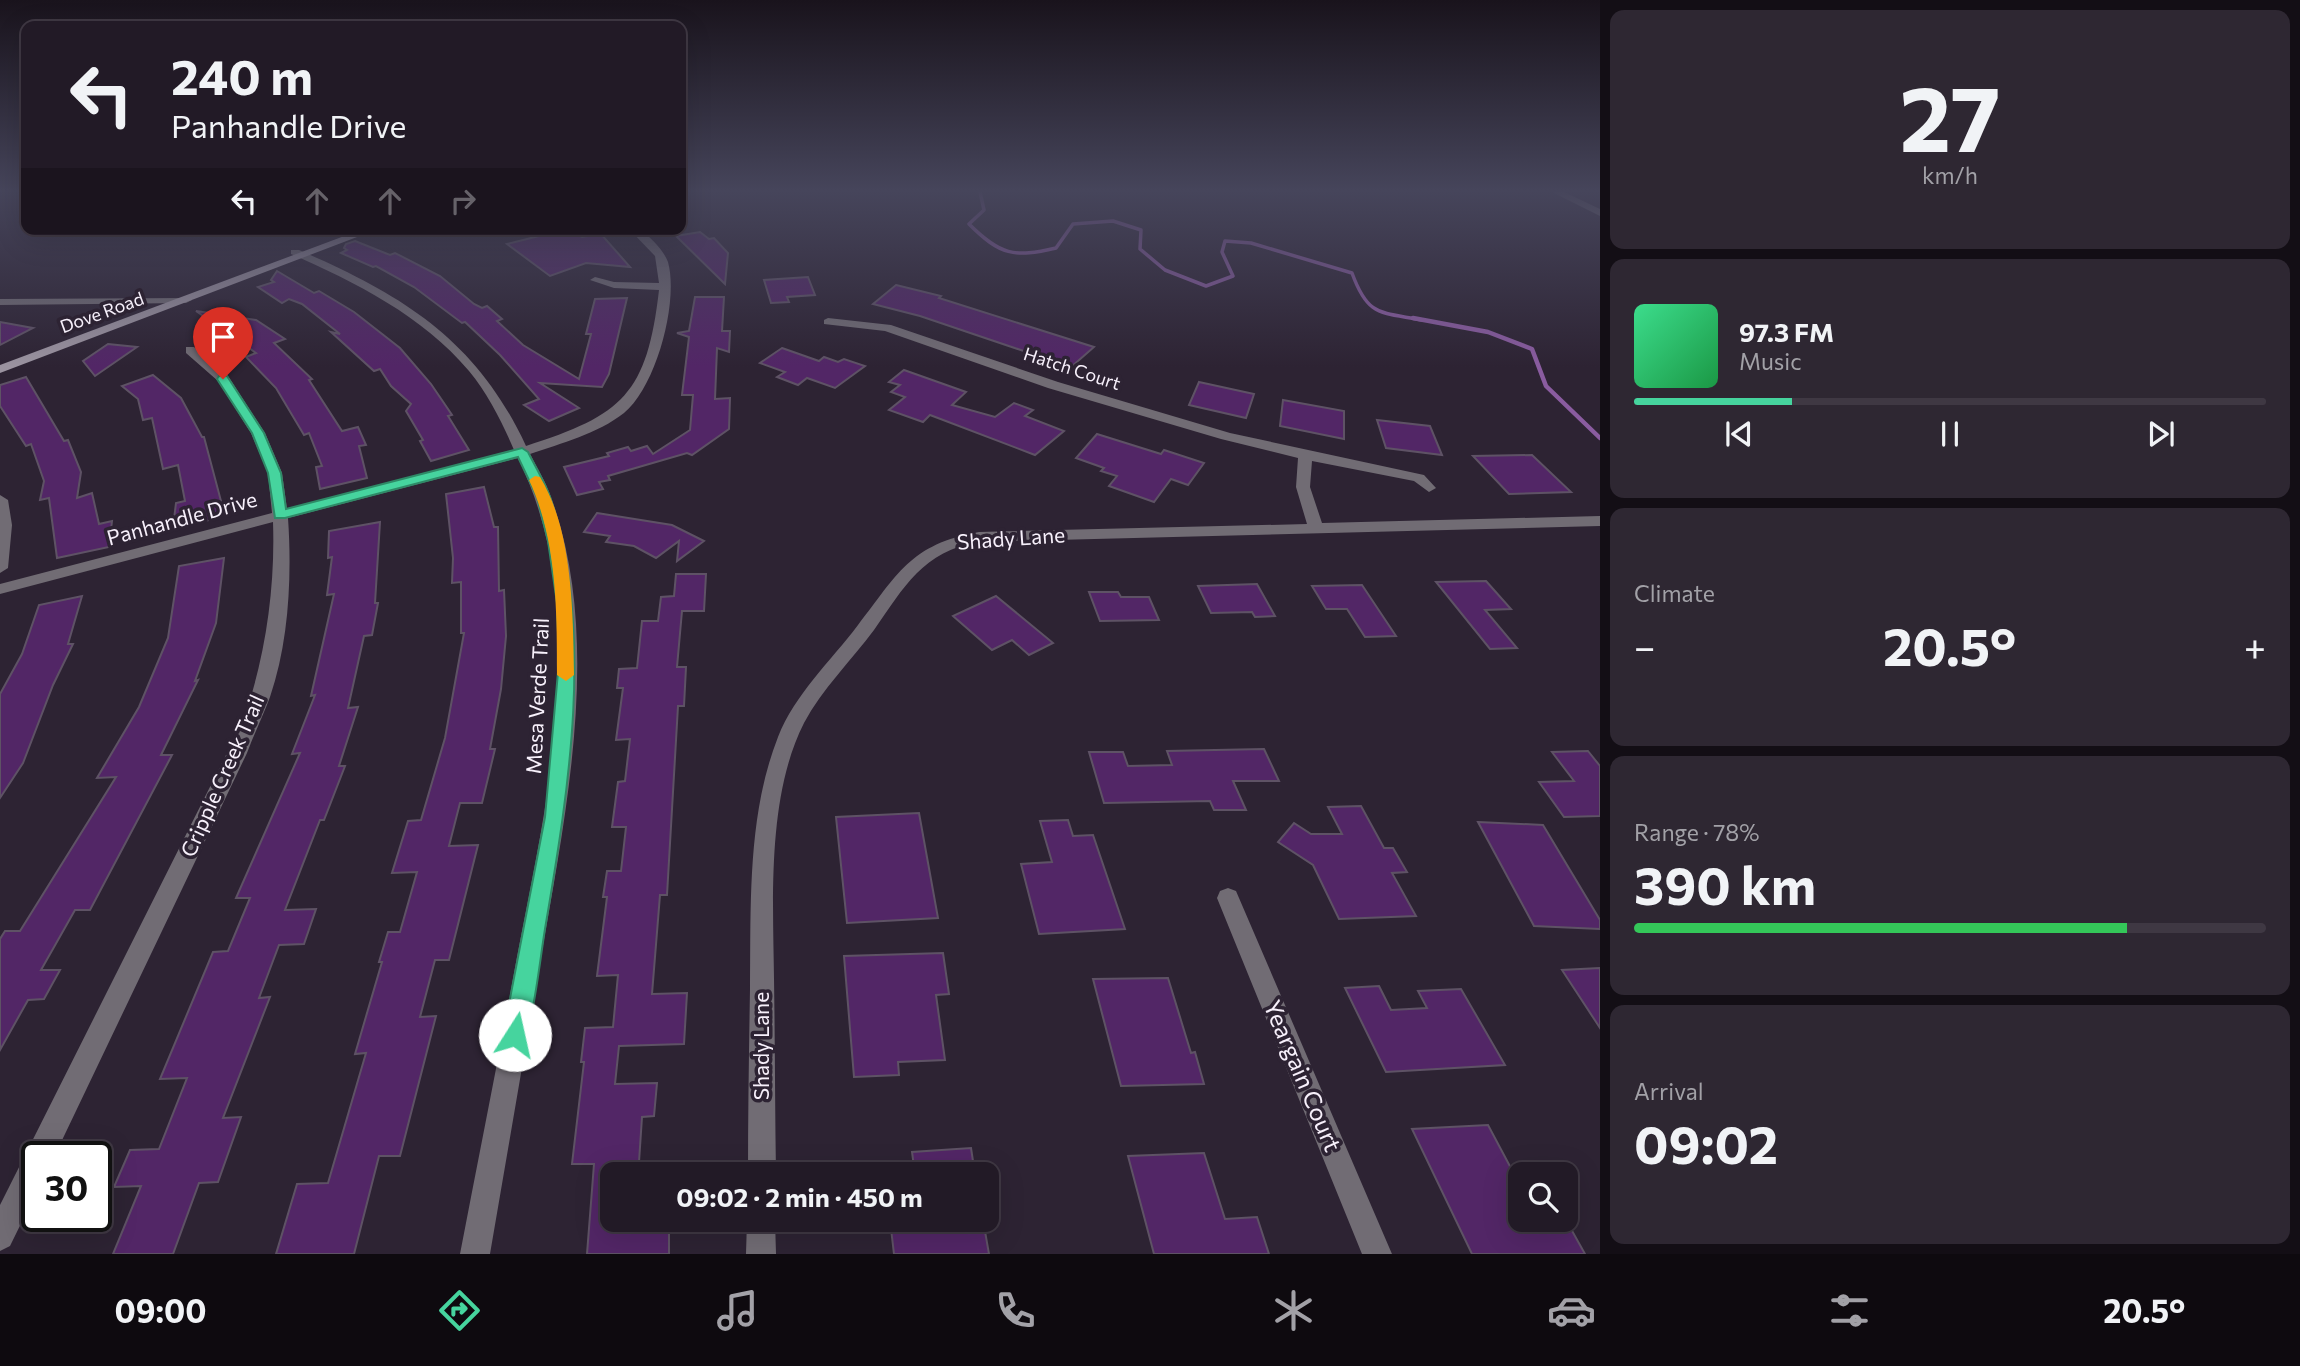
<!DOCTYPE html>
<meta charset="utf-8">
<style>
body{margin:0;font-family:Commissioner,sans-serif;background:#2e2732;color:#f1f3f6;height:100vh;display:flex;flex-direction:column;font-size:26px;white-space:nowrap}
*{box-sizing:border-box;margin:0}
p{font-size:23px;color:#a2a1a7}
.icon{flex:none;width:38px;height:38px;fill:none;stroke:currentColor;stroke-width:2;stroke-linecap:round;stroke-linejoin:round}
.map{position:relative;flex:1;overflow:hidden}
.side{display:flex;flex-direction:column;gap:10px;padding:10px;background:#130e15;width:700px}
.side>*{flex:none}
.guide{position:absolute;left:21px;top:21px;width:665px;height:214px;border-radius:14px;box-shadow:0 7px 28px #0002,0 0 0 2px #3f3843;background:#221a26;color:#f1f3f6;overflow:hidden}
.fabs{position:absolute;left:1508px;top:1162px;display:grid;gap:14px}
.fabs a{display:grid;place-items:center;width:70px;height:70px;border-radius:14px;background:#221a26;box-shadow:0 7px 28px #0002,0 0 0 2px #3f3843;font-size:35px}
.speed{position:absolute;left:21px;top:1141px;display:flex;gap:14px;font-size:35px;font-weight:700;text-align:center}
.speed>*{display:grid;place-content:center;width:91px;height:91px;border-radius:50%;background:#221a26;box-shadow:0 7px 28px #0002,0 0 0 2px #3f3843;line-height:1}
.speed .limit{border:4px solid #111;border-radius:10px;background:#fff;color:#111}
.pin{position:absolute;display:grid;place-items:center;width:60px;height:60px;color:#fff;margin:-72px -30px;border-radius:50% 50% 50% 0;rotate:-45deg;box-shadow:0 0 7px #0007}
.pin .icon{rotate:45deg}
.me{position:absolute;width:77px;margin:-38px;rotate:10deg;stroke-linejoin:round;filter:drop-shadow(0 0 5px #0008)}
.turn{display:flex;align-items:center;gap:24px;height:147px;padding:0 35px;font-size:32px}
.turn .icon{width:91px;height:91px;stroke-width:2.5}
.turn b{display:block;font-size:49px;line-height:60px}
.lanes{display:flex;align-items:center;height:66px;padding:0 35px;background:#0003;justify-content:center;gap:35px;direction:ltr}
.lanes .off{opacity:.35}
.big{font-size:52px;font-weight:700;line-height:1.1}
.side .widget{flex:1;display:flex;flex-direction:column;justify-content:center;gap:10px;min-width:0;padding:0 24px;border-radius:14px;background:#2e2732}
.side .dial{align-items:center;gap:0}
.dial b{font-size:91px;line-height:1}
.song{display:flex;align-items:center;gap:21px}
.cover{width:84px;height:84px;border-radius:10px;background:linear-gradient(135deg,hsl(150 70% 55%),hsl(140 70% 35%))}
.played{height:7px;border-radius:4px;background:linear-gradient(90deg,#46d49e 25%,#3f3843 25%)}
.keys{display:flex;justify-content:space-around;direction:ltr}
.heat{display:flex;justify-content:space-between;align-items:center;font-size:38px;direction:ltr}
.charge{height:10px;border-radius:5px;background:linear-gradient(90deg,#34c759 78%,#3f3843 0)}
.trip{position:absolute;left:600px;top:1162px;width:399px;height:70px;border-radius:14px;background:#221a26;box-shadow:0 7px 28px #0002,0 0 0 2px #3f3843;font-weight:700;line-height:70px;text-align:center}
.dock{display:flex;height:112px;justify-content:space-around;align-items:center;background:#0e0a0f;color:#a2a1a7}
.dock .icon{width:49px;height:49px}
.dock .current{color:#46d49e}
.dock b{font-size:32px;color:#f1f3f6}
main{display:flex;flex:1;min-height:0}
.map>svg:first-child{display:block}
</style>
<main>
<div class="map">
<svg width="1600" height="1254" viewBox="0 0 1600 1254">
<rect width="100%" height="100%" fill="#2d2333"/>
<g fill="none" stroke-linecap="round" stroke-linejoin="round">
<!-- stream-far1 -->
<path stroke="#8a5ca0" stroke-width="3.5" d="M980,192L984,210L969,224C1000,255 1014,258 1056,248L1073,224L1113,221L1141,230L1140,249L1165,270L1206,286L1233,276L1222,252L1225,241L1251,243L1352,273C1368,317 1380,312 1422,320"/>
<!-- stream -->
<path stroke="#8a5ca0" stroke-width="4.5" d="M1413,318L1488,332L1532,349L1546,386L1600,438"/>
</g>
<!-- building -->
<g fill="#522666" stroke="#5e5265" stroke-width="2">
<path d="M528,229H567L582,237L601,234L630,267L586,263L550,276L507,244L539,236Z"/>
<path d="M700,232L709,239L714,238L728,253L725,284L676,236Z"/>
<path d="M355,241L390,255L395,253L440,276L474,304L482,308L487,306L502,319L497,321L523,345L579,379L591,334H586L595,299L627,298L609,374L602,387L540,383L579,408L549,421L524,405L539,399L500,355L465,322L462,323L414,287L376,266L373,267L341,253L347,250L344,248L346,244Z"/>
<path d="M277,271L314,293L319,291L354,312L400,348L431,384L452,415L448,416L469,450L431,461L420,441L423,440L406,411L411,404L391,386L380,369L374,371L331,332L340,334L302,304L289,299L282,303L258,287L274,282L271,280Z"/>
<path d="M808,277L815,295L787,297L789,302L771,303L764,280Z"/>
<path d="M896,285L941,296L939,298L1094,347L1071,367L920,316L873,304Z"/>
<path d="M695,297H724L722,331H730L729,352L717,348L715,399L730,398L729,429L692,455L687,453L608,476L610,480L599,482L603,489L577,495L564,467L609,456L607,453L628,447L631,451L647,446L653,454L690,430L693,395H682L689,337L677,333L689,331Z"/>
<path d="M196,311L256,320L285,339L274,343L312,379L309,380L342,431L358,427L366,445L359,446L367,478L320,489L316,467L322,466L309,433L304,435L276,388L246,357L256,353Z"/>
<path d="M0,322L33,328L0,345Z"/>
<path d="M108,344L137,347L95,376L83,361Z"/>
<path d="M782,348L819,361L824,357L838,362L844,359L865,366L835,388L807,378L798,385L777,377L785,372L760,363Z"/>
<path d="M904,370L966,392L952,405L995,417L1014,403L1033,410L1025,416L1064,431L1035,455L930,415L923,422L889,410L905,397L891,392L900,385L889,382Z"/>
<path d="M153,375L181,398L202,437H204L221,501L220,518L173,527L176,503L185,501L178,465L163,469L152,418L143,420L138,399L122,386Z"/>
<path d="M26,377L64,441L68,440L81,472L77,498L92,493L99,524L112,521L109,547L57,558L49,498L40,500L44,481L31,444L26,446L0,406V385Z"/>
<path d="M1199,382L1254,394L1246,418L1189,405Z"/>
<path d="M1283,400L1344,411V439L1280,426Z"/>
<path d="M1377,420L1430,426L1442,455L1386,448Z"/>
<path d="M1097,434L1161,454L1164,450L1204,463L1188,485L1171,479L1154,502L1109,486L1117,476L1101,471L1104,468L1076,458Z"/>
<path d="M1532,455L1571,492L1509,494L1473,456Z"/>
<path d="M484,487L494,527H498L499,591L504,590L506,636L501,689L490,749H495L482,803H460L449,846L478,845L449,960H435L420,1017L436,1016L400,1156H379L354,1254H276L297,1184L328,1183L366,1053L355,1054L382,962H379L388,932H400L417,872L392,873L408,821L421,820L445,738L464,633H461V582L452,583L453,558L446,494Z"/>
<path d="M597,513L672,525L704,541L677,561L679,541L656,558L634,546L606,542L610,536L584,532Z"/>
<path d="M380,522L375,603H378L372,635L364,636L348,708L358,707L339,766H345L324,820H320L285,910L316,909L304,944L279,945L259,998L270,997L223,1118L241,1117L218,1182L199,1183L173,1254H113L141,1186L114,1187L130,1150L159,1149L187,1078L160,1079L213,952L228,951L250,898H236L300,753L292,754L315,695L311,696L334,594L327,595L332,557L328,558L329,531Z"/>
<path d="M224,558L216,623L195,681L198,680L161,755H172L90,910H75L41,970H60L44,999L28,1000L0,1050V939L5,931H20L116,777L97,778L139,707L168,638L179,566Z"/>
<path d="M676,574H706L704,611H682L677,667H686L684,706H678L667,895H660L652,994L687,993L684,1044L619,1046L615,1084L657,1083L654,1116L642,1117L639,1162L612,1163V1220H669V1254H587L594,1164H572L584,1062H581L585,1028L613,1027L618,975L597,976L607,897H603L607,871H621L626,827H612L618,782L625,781L630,739L616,740L623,688H617L619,669L637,668L642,621H658L661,597L674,596Z"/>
<path d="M1486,581L1511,609L1485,610L1517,648L1490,649L1436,582Z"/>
<path d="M1257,584L1275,616L1255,617L1252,612L1211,613L1198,586Z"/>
<path d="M1362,585L1396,636L1365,637L1347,609H1326L1312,586Z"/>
<path d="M1089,592H1118L1121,597H1149L1159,620L1100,621Z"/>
<path d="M82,596L68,644H73L53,685L23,763L0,798V694L22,654L39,605Z"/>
<path d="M996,596L1053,643L1029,655L1012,640L992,650L953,616Z"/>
<path d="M1264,749L1279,781H1233L1246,810H1214L1210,801L1104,803L1089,752H1123L1128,766L1172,765L1167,751Z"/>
<path d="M1588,751L1600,766V816L1564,817L1539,782L1574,781L1552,752Z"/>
<path d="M1361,806L1384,848H1393L1407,872L1392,873L1416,916L1339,919L1313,865L1278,842L1294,823L1311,834H1342L1328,807Z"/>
<path d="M919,813L938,918L847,923L836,817Z"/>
<path d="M1068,820L1073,836L1093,835L1125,929L1039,934L1021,864L1052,862L1040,821Z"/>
<path d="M1478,822L1543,825L1600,920V929L1534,926Z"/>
<path d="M943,953L949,994L936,995L945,1060L898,1062L899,1075L854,1077L844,956Z"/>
<path d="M1600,968V1028L1562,970Z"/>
<path d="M1168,978L1191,1053L1195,1052L1204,1084L1121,1086L1093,979Z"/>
<path d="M1379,986L1391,1010L1427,1008L1418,991L1461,989L1505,1065L1386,1072L1345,988Z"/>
<path d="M1488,1125L1521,1187V1220H1566L1585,1254H1472L1412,1129Z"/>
<path d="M971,1148L975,1174H915L912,1152Z"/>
<path d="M1204,1153L1225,1219L1257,1217L1269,1254H1154L1128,1156Z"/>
<path d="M890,1220H983L989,1254H894Z"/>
</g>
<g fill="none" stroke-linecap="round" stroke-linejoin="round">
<!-- minor -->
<g fill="#716c74" fill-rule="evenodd">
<path d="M1552,192H1564L1600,209V216Z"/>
<path d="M629,229H640C651,238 663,249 668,262C679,302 656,387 624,413C597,434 562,443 530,454C537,468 546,482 551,497C603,639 566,812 541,957C524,1056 507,1155 490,1254H460C479,1155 499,1056 517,957C548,797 593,611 518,458L288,518C292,576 289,642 270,697C263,716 254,734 247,753L54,1157H37V1191L10,1246L0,1251V1205L227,753C235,733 246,714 252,693C268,638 275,579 273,522L0,594V584L272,513L268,473L251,433L218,381L186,353V347H194L228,376L265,433L282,473L287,509L514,450C502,422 488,394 469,371C423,316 355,282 291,254V250H299C403,295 477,340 526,446C623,415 647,394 659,290L614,288L590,280L595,277L614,282L659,283L655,256Z"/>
<path d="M190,298L192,300L186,303L0,305V299Z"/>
<path d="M828,318L891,325L1058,382L1230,433L1424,475L1436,488L1429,492L1414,481L1312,461L1310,487L1322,523L1600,516V526L979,542C923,551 904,587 874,630C851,661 822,689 804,723C767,796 773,898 774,978C775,1044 775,1109 776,1174H748C748,1112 749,1050 750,989C751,905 747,816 778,737C795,694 830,662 858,625C897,575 910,544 979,532L1307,524L1296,487L1298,458L1221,439L1048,388L885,331L824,324V320Z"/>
<path d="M0,495L8,500L12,525L8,568L0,573Z"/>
<path d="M1228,888L1236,891L1239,898L1392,1254H1362L1217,898L1220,891Z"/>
<path d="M747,1220H775L776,1254H746Z"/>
</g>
<!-- secondary -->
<path fill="#9b93a0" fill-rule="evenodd" d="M363,229H378L0,373V365Z"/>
</g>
<!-- sky -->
<linearGradient id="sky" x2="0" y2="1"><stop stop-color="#19131c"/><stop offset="0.52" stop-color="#46455b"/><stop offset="1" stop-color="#46455b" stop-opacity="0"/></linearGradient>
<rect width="1600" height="367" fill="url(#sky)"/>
<!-- route -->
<path fill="#46d49e" stroke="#2e8a67" stroke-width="2" d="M219,376H227L264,433L281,473L286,509L522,448L528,452C536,468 546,484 551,500C594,633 569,788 546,923C540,957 535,1014 523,1043L515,1047L507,1043L503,1035L545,817L559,661L557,603L548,541L537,497L518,457L285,518H275L268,473L252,433L217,379Z"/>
<!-- slow -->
<path fill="#f59e0b" d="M535,476L540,477C573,531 573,613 574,675L566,681L557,675C557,610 557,540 529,480Z"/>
<g text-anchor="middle" stroke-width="7" stroke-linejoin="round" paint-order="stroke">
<!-- far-street labels -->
<g font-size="18" fill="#f7f0fb" stroke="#2d2333">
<text transform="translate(102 313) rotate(-20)" y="6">Dove Road</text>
<text transform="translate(1072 369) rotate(18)" y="6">Hatch Court</text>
</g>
<!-- street labels -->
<g font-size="21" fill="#f7f0fb" stroke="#2d2333">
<text transform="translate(182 519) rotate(-15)" y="7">Panhandle Drive</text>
<text transform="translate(1011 539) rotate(-4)" y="7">Shady Lane</text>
<text transform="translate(538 696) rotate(-87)" y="7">Mesa Verde Trail</text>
<text transform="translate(223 776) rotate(-66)" y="7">Cripple Creek Trail</text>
<text transform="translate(762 1046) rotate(-90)" y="7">Shady Lane</text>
</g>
<!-- near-street labels -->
<g font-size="24" fill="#f7f0fb" stroke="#2d2333">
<text transform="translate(1302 1076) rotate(67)" y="8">Yeargain Court</text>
</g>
</g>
</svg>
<div class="fabs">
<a><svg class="icon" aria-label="search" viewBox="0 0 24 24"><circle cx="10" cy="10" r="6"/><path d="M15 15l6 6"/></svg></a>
</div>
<div class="speed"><div class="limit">30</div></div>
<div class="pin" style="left:223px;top:379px;background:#d93025"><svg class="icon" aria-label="arrive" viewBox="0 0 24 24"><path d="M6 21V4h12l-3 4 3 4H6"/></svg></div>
<svg class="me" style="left:515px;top:1035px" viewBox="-20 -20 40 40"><circle r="19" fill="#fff"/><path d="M0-13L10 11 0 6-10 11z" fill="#46d49e"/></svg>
<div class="trip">09:02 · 2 min · 450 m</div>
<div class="guide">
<div class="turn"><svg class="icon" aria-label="left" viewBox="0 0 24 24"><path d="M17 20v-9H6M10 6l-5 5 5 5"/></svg><div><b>240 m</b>Panhandle Drive</div></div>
<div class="lanes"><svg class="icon" aria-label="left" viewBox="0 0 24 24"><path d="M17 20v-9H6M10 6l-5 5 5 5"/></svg><svg class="icon off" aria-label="ahead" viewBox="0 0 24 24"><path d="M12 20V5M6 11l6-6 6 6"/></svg><svg class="icon off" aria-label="ahead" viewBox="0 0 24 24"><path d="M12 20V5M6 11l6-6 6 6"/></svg><svg class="icon off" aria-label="right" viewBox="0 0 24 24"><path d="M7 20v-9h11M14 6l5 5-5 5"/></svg></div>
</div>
</div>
<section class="side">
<div class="widget dial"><b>27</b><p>km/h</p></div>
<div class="widget">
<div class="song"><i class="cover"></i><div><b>97.3 FM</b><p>Music</p></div></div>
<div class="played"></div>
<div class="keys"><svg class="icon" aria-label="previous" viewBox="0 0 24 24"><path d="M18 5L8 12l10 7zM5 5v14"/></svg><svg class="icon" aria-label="pause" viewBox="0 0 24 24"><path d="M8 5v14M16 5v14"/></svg><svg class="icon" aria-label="next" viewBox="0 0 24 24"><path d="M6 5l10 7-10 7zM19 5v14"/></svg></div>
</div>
<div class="widget"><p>Climate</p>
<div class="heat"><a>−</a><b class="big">20.5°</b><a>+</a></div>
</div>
<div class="widget"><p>Range · 78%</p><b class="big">390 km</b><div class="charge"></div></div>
<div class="widget"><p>Arrival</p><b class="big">09:02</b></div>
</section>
</main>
<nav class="dock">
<b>09:00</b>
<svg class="icon current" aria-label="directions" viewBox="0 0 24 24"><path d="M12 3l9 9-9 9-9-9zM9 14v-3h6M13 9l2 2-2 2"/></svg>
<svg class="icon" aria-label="music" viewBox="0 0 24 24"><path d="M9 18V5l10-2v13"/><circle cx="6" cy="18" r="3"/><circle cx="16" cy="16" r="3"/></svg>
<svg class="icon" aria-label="phone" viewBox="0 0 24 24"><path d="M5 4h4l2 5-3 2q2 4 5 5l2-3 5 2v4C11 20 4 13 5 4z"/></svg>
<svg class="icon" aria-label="climate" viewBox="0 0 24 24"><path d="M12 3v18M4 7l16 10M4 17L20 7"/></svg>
<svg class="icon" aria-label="car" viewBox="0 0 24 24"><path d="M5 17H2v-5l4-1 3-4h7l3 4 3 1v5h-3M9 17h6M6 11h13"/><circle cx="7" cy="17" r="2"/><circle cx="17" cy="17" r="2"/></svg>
<svg class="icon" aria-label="filters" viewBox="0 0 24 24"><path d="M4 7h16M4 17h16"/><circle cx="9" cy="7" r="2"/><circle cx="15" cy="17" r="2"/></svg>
<b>20.5°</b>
</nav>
